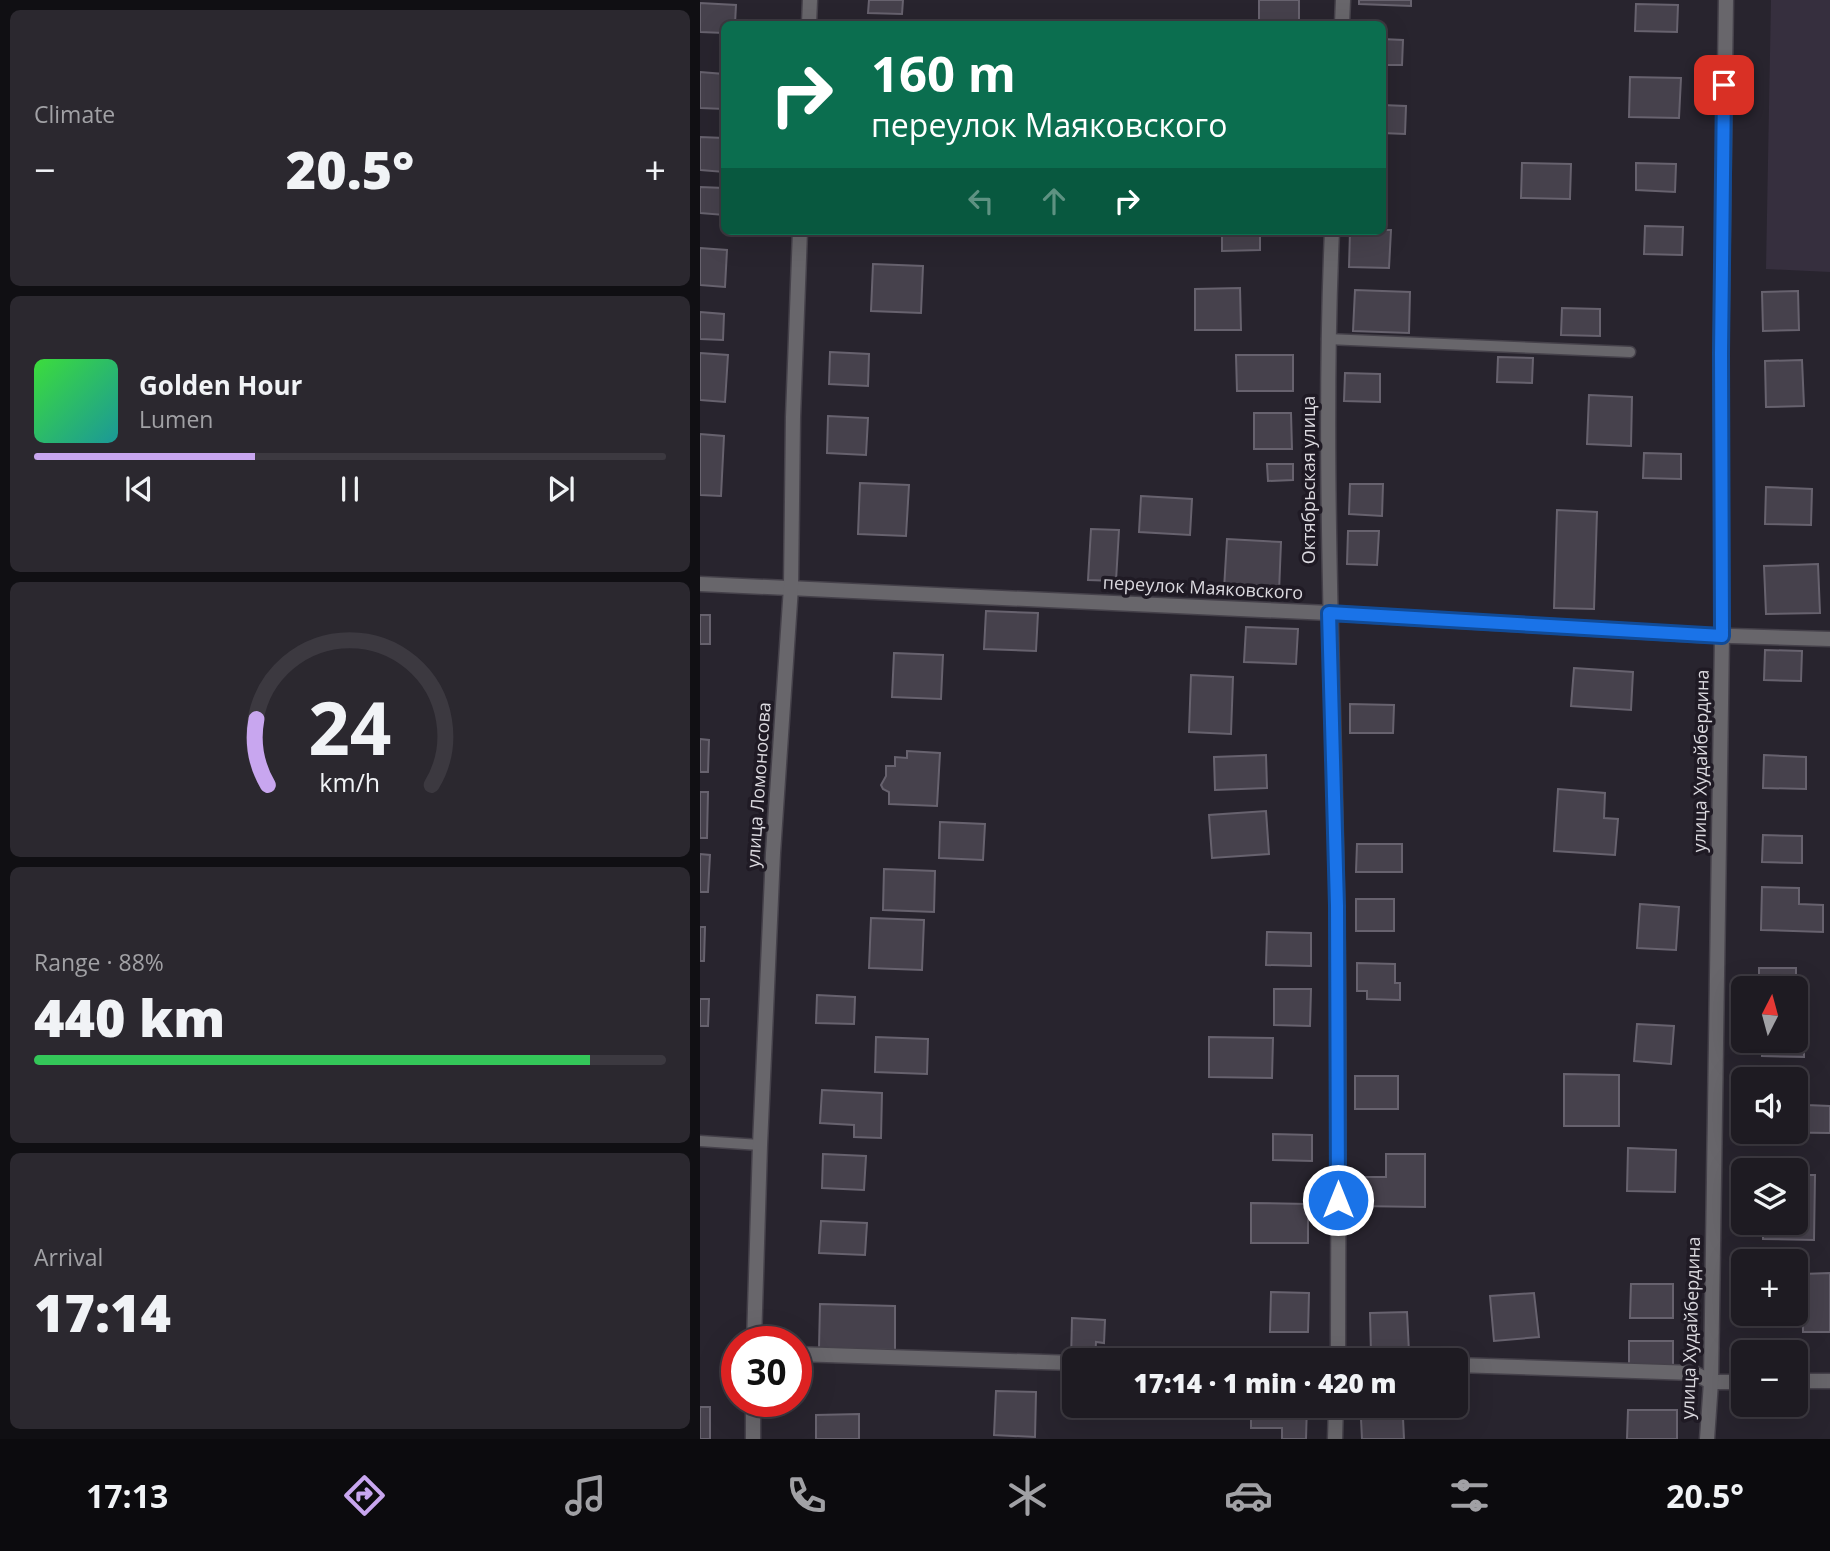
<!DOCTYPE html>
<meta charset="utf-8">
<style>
body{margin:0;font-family:"Open Sans",sans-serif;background:#2b282f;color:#f1f3f6;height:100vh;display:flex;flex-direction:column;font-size:26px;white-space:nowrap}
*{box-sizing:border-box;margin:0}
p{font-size:23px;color:#a1a1a5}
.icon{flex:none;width:38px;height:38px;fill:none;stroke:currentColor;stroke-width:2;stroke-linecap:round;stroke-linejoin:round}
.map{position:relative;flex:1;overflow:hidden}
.drawer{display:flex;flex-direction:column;gap:10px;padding:10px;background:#100f13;width:700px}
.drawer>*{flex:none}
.top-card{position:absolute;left:21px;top:21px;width:665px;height:214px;border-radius:10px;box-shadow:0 7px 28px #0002,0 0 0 2px #3c3940;background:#0b6e4f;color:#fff;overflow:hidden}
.needle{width:46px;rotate:6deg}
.fabs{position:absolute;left:1031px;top:976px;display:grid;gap:14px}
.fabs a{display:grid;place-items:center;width:77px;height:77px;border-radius:10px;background:#1e1b22;box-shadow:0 7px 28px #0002,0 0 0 2px #3c3940;font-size:35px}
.speed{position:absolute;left:21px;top:1326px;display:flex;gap:14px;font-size:35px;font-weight:700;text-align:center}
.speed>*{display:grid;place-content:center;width:91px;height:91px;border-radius:50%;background:#1e1b22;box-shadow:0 7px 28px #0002,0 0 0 2px #3c3940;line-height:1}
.speed .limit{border:10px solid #d22;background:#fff;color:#111}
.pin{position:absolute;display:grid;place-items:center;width:60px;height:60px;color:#fff;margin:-30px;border-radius:14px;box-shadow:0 4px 10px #0006}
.me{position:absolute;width:77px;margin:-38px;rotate:0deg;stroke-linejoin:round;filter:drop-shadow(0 0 5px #0008)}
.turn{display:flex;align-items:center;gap:24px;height:147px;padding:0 35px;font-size:32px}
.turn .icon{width:91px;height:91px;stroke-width:2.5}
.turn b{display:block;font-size:49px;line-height:60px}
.lanes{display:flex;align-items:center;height:66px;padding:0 35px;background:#0003;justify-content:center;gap:35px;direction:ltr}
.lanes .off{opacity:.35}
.big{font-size:52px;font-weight:800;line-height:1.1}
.drawer .tile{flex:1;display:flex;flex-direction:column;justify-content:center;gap:10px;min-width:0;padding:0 24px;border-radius:10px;background:#2b282f}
.drawer .dial{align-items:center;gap:0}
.dial svg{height:182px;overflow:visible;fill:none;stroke:#3c3940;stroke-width:7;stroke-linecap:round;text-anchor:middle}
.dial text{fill:#f1f3f6;stroke:none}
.song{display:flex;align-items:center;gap:21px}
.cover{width:84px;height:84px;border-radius:10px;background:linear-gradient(135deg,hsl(120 70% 55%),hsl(180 70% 35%))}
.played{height:7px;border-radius:4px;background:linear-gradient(90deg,#c8a6ef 35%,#3c3940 35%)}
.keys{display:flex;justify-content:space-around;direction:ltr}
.heat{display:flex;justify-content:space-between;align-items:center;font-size:38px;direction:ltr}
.charge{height:10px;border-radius:5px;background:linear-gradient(90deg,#34c759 88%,#3c3940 0)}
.trip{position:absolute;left:362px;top:1348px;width:406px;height:70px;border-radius:10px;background:#1e1b22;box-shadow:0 7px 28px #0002,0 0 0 2px #3c3940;font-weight:800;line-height:70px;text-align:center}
.menu{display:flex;height:112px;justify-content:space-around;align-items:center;background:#0c0b0e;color:#a1a1a5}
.menu .icon{width:49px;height:49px}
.menu .selected{color:#c8a6ef}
.menu b{font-size:32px;color:#f1f3f6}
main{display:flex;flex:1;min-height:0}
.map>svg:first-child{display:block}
</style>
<main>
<section class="drawer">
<div class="tile"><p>Climate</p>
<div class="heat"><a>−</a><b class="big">20.5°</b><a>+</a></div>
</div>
<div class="tile">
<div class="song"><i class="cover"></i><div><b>Golden Hour</b><p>Lumen</p></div></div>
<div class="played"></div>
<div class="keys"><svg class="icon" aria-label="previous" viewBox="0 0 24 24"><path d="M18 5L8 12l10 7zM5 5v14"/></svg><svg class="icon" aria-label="pause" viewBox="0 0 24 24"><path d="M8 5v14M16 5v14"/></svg><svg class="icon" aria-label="next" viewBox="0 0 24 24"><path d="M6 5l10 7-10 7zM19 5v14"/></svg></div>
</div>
<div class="tile dial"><svg viewBox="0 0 100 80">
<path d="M14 69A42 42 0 1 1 86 69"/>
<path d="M14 69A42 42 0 0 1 9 40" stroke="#c8a6ef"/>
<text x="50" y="56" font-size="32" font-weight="700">24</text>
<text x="50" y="72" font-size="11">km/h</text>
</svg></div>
<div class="tile"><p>Range · 88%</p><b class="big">440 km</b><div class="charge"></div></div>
<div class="tile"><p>Arrival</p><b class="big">17:14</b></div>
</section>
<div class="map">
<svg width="1130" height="1439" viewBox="0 0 1130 1439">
<rect width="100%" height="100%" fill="#28242e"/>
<!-- built -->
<path fill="#362f3e" d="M1071,0H1130V272L1066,269Z"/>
<!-- building -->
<g fill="#46414c" stroke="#67626e" stroke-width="2">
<path d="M169,0H203L202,14L168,13Z"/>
<rect x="559" y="0" width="40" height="24"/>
<path d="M659,0H711V6L659,4Z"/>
<path d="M0,3L36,5L35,24H24V33L0,32Z"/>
<path d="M936,4L978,5L977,32L935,31Z"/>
<path d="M682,39L703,40L702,65H682Z"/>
<path d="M0,72L24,74V109L0,108Z"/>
<path d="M930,77L981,78L979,118L929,117Z"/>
<path d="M682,105L706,106L705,134L682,133Z"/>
<path d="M0,137L24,138V172L0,170Z"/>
<path d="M822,163L871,164L870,199L821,198Z"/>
<path d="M936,163L976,164L975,192L936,190Z"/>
<path d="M0,187L24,188V215L0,213Z"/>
<path d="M945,226L983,227L982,255L944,254Z"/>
<path d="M682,230H691L689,268L649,267L650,231Z"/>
<path d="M522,231H560V250L522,251Z"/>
<path d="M0,248L27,250L25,287L0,285Z"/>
<path d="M173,264L223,266L221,313L171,311Z"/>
<path d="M540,288L541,330H495V289Z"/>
<path d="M655,290L710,292L709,333L653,331Z"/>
<path d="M1098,291L1099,330L1063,331L1062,292Z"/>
<path d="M862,308L900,309V336L861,335Z"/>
<path d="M0,312L24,314L23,340L0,339Z"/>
<path d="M130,352L169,354L168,386L129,384Z"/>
<path d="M0,353L28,355L25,402L0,400Z"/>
<path d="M536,355H593V391H537Z"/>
<path d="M798,357L833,358L832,383L797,382Z"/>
<path d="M1102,360L1104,406L1066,407L1065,361Z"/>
<path d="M645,373L680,374V402L644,401Z"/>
<path d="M889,395L932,397L931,446L887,444Z"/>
<path d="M554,413H591L592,449H554Z"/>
<path d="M128,416L168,418L166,455L127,453Z"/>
<path d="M0,434L24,436L21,496L0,495Z"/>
<path d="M944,453L981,454V479L943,478Z"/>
<path d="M567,464H593V480L568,481Z"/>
<path d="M160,483L209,485L206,536L158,534Z"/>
<path d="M650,484H683L682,516L649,514Z"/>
<path d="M1066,487L1112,489L1111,525L1065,524Z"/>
<path d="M441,496L492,499L490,535L439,532Z"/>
<path d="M857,510L897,512L894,609L854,608Z"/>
<path d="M391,529L419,530L416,581L388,580Z"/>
<path d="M648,531H679L677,565L647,564Z"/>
<path d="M527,539L581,542L579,592L524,589Z"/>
<path d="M1118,564L1120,613L1066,614L1064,566Z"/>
<path d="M286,611L338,613L336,651L284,649Z"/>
<rect x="0" y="615" width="10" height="29"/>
<path d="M546,627L598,629L596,664L544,662Z"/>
<path d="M1065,650L1102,651L1101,681L1064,680Z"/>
<path d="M194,653L243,655L241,699L192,697Z"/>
<path d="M874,668L933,672L931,710L871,706Z"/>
<path d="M491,675L533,677L531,734L489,732Z"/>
<path d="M650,704L694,705L693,733H650Z"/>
<path d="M0,739L9,740L8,772H0Z"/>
<path d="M207,751L240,753L237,806L189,804V792L183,789L181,785L186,776V766H195V757L207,758Z"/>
<path d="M566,755L567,788L515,790L514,757Z"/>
<path d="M1064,755L1106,757V789L1063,788Z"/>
<path d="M858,789L905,793L904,818L918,819L915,855L854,851Z"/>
<path d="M0,792H8L7,838H0Z"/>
<path d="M566,811L569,854L512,858L509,815Z"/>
<path d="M240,822L285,824L283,860L239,858Z"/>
<path d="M1063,835L1102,836V863L1062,862Z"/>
<path d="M657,844H702V872H656Z"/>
<path d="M0,854L10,855L8,892H0Z"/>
<path d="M184,869L235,871L234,912L183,910Z"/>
<path d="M1062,887L1099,888V904L1123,905V932L1061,930Z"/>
<rect x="656" y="899" width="38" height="32"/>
<path d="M940,904L979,907L976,950L937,948Z"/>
<path d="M171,918L224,920L222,970L169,968Z"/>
<path d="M0,927H5L4,961H0Z"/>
<path d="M567,932L611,933V966L566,965Z"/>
<path d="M657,963L695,964V983H700V1000L667,999V991H657Z"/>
<path d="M1059,968H1096V998V989H1059Z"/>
<path d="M574,989H611L610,1026L574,1025Z"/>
<path d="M117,995L155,997L154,1024L116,1023Z"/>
<path d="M0,999H9L8,1026H0Z"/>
<path d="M937,1024L974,1026L971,1064L934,1061Z"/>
<path d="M1096,1033H1104V1057L1062,1056V1041H1096Z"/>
<path d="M176,1037L228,1039L227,1074L175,1072Z"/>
<path d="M509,1037L573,1038L572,1078L509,1077Z"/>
<path d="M864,1074L919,1075V1126H864Z"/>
<rect x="655" y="1076" width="43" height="33"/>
<path d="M122,1090L182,1093L181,1138L154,1137V1125L120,1123Z"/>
<path d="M1096,1097L1107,1098V1105L1130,1106V1133L1068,1132H1096Z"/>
<path d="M573,1134L612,1135V1161L573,1160Z"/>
<path d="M928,1148L976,1150L975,1192L927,1191Z"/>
<path d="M123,1154L166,1156L164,1190L122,1188Z"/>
<path d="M686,1154H725V1207L656,1206L657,1177H686Z"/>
<path d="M1096,1175H1115L1114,1240L1063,1239V1223H1096Z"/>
<path d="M551,1203L608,1204V1243H551Z"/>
<path d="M121,1221L167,1223L165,1255L119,1253Z"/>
<path d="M1130,1273V1332H1103L1102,1274Z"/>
<path d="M931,1284H973V1318H930Z"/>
<path d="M571,1292L609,1293L608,1332H570Z"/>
<path d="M834,1293L839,1337L794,1341L790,1296Z"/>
<path d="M120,1304L195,1306V1350L119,1348Z"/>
<path d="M707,1312L709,1352L671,1353L670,1313Z"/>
<path d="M372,1318L405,1320L404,1343L396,1342L395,1360H371Z"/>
<rect x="929" y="1341" width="44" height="27"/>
<path d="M296,1391L336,1392L335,1437L294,1435Z"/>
<path d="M551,1405H607L606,1439H582V1428H551Z"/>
<rect x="0" y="1407" width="10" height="32"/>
<path d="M928,1410H977V1439H927Z"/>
<path d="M159,1414V1439H116V1415Z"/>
<path d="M703,1418L704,1439H662L661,1419Z"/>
</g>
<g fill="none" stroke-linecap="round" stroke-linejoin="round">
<!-- service casing -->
<g stroke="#45414a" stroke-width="13">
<g id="service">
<path d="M627,339L930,352"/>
<path d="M0,1141L60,1145"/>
</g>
</g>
<!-- minor casing -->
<g stroke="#45414a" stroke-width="17">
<g id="minor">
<path d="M109,24L110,0"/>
<path d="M642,24L643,0"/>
<path d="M632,231C622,456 634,681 637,906C640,1057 638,1209 638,1360"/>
<path d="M0,584L629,613L1000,635L1130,639"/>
<path d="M54,1342L60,1145L73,853L91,587L93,417L100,231"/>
<path d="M96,1354L374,1363"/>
<path d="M756,1365L994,1373L1011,1382H1043"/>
<path d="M1096,1381H1130"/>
<path d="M53,1439V1402"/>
<path d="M635,1439L636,1405"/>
</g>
</g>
<!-- tertiary casing -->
<g stroke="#45414a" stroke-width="17">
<path id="tertiary" d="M1007,1439L1011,1382L1022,636L1021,354L1026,0"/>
</g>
<!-- service -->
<use href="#service" stroke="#68666b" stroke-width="10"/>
<!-- minor -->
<use href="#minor" stroke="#68666b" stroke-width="14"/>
<!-- tertiary -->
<use href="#tertiary" stroke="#68666b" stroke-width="14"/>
</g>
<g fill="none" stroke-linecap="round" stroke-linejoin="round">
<!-- route casing -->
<g stroke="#114b97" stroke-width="18">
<path id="route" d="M638,1200L637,906L629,613L1022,636L1021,354L1024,85"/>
</g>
<!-- route -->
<use href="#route" stroke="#1a73e8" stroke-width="12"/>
</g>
<g text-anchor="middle" stroke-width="7" stroke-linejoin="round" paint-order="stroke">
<!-- street labels -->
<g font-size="18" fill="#dbd9df" stroke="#1f1a24">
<text transform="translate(609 480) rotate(-90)" y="6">Октябрьская улица</text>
<text transform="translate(503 588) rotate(3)" y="6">переулок Маяковского</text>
<text transform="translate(1001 761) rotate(-89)" y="6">улица Худайбердина</text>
<text transform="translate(59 785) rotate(-86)" y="6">улица Ломоносова</text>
<text transform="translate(991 1328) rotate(-88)" y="6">улица Худайбердина</text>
</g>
</g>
</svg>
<div class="fabs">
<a><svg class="needle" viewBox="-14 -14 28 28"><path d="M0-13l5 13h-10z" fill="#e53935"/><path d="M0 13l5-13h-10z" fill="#a1a1a5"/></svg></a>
<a><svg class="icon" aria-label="sound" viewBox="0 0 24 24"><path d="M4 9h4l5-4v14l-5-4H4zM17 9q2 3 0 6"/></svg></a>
<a><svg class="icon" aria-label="layers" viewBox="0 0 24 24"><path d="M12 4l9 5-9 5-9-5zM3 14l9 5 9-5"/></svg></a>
<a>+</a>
<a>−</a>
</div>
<div class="speed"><div class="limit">30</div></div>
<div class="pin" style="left:1024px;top:85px;background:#d93025"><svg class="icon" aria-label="arrive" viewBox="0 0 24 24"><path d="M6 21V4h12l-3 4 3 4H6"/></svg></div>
<svg class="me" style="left:638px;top:1200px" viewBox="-20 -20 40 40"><circle r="17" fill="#1a73e8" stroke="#fff" stroke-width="3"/><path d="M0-11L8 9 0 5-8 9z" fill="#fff"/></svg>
<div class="trip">17:14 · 1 min · 420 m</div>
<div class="top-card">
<div class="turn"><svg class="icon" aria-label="right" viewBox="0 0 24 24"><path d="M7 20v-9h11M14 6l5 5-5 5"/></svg><div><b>160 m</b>переулок Маяковского</div></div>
<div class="lanes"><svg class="icon off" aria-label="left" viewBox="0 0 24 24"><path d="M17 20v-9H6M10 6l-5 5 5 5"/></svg><svg class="icon off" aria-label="ahead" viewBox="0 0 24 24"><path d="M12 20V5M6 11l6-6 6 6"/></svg><svg class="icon" aria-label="right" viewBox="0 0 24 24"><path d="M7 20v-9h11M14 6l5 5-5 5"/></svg></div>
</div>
</div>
</main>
<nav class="menu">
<b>17:13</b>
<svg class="icon selected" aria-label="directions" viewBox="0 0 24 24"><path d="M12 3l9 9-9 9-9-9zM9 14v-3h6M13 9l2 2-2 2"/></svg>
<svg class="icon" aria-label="music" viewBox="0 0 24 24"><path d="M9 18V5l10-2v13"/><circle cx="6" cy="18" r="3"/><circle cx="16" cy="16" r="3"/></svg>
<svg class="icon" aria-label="phone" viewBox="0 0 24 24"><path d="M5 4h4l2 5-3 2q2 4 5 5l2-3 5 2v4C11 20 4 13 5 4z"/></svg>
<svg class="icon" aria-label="climate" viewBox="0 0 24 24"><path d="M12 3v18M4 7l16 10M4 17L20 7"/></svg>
<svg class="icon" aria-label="car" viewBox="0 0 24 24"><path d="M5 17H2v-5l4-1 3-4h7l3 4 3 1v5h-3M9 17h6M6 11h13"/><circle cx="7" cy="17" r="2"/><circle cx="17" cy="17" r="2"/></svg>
<svg class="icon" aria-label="filters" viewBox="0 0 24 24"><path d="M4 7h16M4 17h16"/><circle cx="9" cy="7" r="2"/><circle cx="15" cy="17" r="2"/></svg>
<b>20.5°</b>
</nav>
